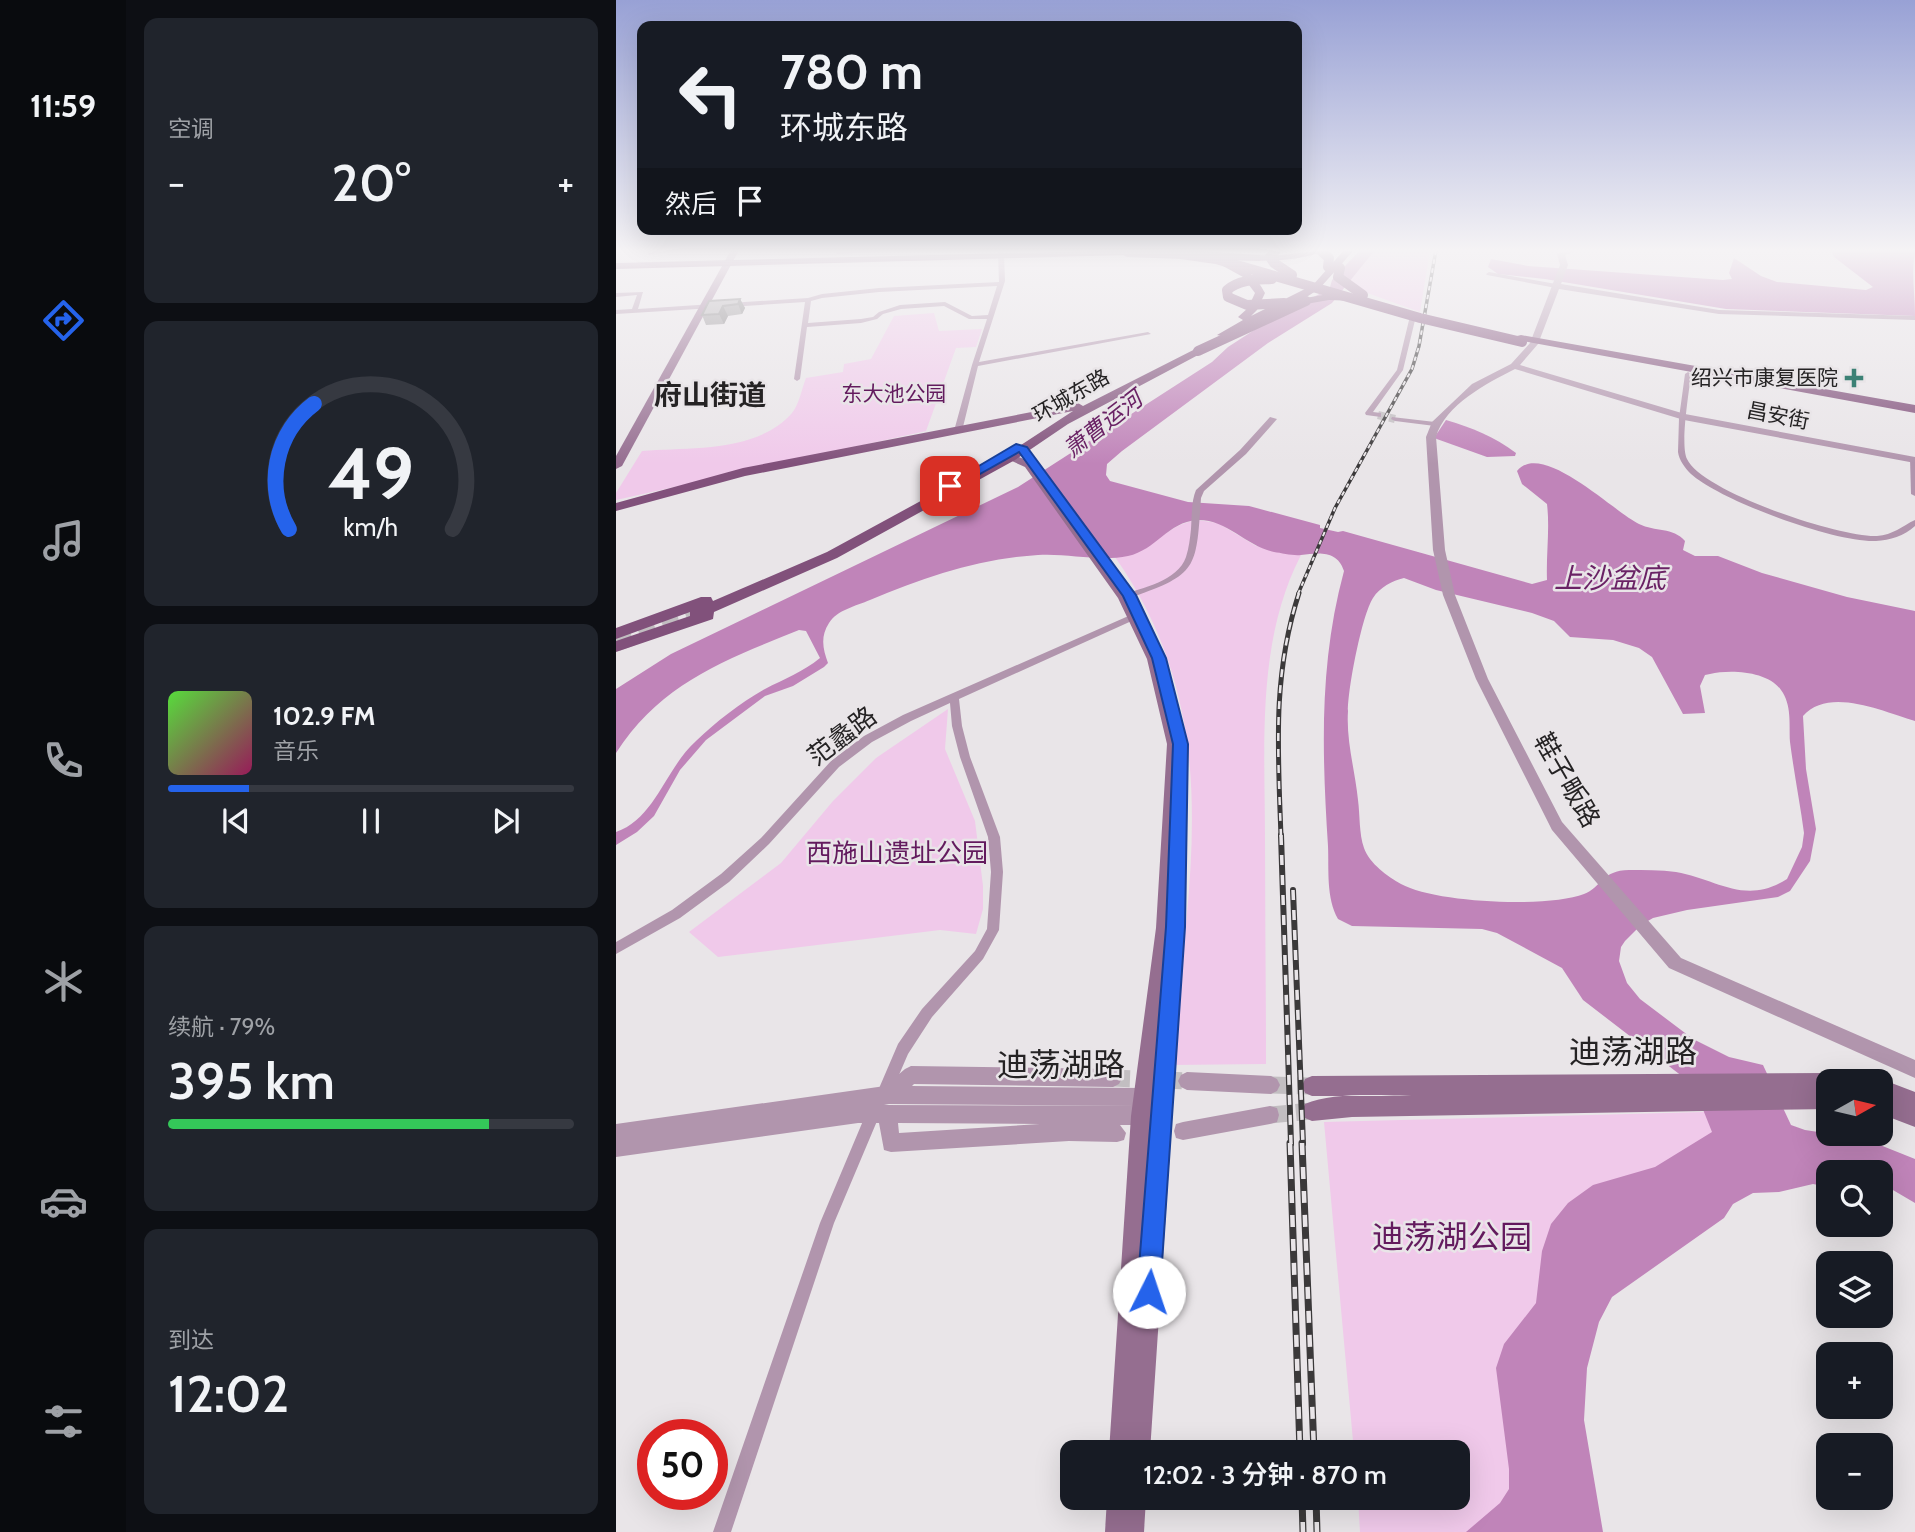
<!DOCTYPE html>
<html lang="zh">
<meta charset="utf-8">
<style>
body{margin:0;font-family:Cabin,"Noto Sans SC",sans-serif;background:#20242c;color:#f1f3f6;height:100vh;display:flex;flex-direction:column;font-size:26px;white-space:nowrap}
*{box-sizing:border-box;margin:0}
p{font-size:23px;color:#9ea1a6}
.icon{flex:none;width:38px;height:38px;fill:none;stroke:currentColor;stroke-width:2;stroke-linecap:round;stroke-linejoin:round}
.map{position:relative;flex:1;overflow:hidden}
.drawer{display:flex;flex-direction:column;gap:18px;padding:18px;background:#0d0f14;width:490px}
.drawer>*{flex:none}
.hud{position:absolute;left:21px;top:21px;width:665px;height:214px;border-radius:14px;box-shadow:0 7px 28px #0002;background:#171b24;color:#f1f3f6;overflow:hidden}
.needle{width:46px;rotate:82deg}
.fabs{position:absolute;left:1200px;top:1069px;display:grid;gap:14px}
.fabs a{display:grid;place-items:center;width:77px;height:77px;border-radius:14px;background:#171b24;box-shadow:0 7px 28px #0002;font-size:35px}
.speed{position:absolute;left:21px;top:1419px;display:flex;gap:14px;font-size:35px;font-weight:700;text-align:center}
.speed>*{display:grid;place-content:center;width:91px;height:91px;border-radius:50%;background:#171b24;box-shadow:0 7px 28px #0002;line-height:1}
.speed .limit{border:10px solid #d22;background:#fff;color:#111}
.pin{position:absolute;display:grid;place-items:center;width:60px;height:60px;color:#fff;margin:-30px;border-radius:14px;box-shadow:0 4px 10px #0006}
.me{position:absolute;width:77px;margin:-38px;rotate:4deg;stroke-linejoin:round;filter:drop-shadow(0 0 5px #0008)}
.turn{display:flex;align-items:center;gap:24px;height:147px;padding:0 28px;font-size:32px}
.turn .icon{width:91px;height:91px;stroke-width:2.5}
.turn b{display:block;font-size:49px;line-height:60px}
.then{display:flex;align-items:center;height:66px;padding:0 28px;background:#0003;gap:14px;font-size:26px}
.big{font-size:52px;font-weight:600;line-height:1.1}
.drawer .card{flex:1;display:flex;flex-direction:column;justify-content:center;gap:10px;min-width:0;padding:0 24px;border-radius:14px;background:#20242c}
.drawer .dial{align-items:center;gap:0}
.dial svg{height:182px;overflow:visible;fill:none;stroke:#363941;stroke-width:7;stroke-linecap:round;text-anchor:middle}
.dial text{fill:#f1f3f6;stroke:none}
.song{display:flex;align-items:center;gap:21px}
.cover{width:84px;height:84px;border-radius:10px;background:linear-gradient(135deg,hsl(110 70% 55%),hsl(330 70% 35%))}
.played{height:7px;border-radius:4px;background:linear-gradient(90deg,#2563eb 20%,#363941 20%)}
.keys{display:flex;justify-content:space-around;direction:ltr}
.heat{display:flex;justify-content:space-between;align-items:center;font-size:38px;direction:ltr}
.charge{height:10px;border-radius:5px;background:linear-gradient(90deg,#34c759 79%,#363941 0)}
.trip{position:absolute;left:444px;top:1440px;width:410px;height:70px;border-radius:14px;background:#171b24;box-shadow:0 7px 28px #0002;font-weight:600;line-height:70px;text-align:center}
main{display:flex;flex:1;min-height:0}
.tab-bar{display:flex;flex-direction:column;width:126px;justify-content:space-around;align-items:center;background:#090b0e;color:#9ea1a6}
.tab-bar .icon{width:49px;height:49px}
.tab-bar .active{color:#2563eb}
.tab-bar b{font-size:32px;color:#f1f3f6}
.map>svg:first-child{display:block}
</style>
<main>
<nav class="tab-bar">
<b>11:59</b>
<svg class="icon active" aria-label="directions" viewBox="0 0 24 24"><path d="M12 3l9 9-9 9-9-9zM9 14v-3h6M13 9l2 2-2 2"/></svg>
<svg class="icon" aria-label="music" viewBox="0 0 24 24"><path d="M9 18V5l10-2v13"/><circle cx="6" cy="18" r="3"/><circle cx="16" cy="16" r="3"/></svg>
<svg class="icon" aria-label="phone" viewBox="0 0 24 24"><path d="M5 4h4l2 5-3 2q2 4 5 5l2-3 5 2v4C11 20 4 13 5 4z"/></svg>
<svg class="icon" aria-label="climate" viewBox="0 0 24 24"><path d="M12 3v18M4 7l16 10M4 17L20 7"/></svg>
<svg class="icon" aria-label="car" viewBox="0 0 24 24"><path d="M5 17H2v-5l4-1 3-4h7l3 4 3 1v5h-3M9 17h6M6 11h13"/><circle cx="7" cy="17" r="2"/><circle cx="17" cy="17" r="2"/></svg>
<svg class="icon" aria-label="filters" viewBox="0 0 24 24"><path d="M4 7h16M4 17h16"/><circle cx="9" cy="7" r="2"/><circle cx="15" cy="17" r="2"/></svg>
</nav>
<section class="drawer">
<div class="card"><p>空调</p>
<div class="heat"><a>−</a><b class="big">20°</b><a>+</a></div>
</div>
<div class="card dial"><svg viewBox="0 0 100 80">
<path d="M14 69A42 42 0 1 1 86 69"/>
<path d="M14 69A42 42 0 0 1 25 14" stroke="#2563eb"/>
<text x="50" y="56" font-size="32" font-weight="700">49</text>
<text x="50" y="72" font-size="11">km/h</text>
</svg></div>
<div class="card">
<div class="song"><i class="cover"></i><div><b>102.9 FM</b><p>音乐</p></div></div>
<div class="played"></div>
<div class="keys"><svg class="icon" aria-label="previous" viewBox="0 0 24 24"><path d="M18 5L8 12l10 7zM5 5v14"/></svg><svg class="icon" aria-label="pause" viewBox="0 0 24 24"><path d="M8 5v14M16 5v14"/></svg><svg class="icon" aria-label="next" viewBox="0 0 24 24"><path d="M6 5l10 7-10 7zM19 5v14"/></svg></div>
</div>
<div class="card"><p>续航 · 79%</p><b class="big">395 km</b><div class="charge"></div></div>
<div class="card"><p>到达</p><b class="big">12:02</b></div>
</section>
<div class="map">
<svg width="1299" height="1532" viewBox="0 0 1299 1532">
<rect width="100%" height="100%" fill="#e9e5e8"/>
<!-- green -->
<g fill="#f0c9ea">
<path d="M753,250H814L804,312L743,290L731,278Z"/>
<path d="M318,313L323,331L366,329L360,347L340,348L310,431L0,500V493L26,451C74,447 141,453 176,413C183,405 186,388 190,378L227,372L228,364L255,359L278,316Z"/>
<path d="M581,520L602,523L640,546L685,555C640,642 649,745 649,839C649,914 650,989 650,1064L555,1065C572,883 612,718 499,557C534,555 548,525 581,520Z"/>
<path d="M332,709L329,749L359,821L367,886V909L360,934L324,930L102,957L73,932L165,863L217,801L260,758Z"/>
<path d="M1089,1112L1103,1149L958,1247L942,1532H744L742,1498H842V1452H738L708,1122Z"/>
</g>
<!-- water -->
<g fill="#c084b9" fill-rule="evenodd">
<path d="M744,250H759L716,303L652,343L506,451L491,464L490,475L494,481L572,502L633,506L704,525V528L722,532L727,531L916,584L931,580C930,554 934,529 931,504L906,484L901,471C926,440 998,512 1023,524C1039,532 1057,527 1069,541L1067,550L1079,556H1102L1146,573L1231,597L1299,611V721C1268,712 1213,686 1187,716L1190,769L1200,829L1194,861L1174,891L1162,897L1071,910L1037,918L1025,925L1009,941L1005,947L1003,961L1011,983L1024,999L1077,1039L1113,1057L1147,1065L1175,1125L1189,1130L1249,1139L1299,1159V1203L1265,1183V1172H1213V1187L1197,1184L1163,1192L1137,1193L1117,1204L1108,1218L996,1297L983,1322L971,1368L968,1420L987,1532H850L884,1503L893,1489V1469L880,1368L888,1344L920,1303L926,1251L935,1224L952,1203L977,1185L1039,1167L1096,1132L1082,1097L1071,1080L967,1000L946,968L881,933L866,929L736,926L722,919C710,898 713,870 712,846C706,753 703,663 728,571C721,550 703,553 685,555C677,556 666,553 658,552C630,546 611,519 581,520C552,522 540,550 512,556C483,562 451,553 422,555C362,559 309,577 254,600C240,606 221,610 213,623C204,637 207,649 212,663L208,667L177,686L149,696L90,740L64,770L38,816L21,832L0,845V832C39,819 49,769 80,741C100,722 124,703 149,689C168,679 187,672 204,658L190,631L183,630C109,660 45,683 0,753V689L55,654L402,487L596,362L612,347L646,325L705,293L714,287L716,280ZM788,578L820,590L916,613L938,621L954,637L997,640L1023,648L1036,657L1067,714L1089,713L1084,686L1089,675L1094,674C1114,669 1152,671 1165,690C1176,705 1173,724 1174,742C1178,773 1184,803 1188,833L1186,847L1171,879C1129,906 1101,879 1060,872C1045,870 1028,870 1013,870C986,870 985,888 968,894C932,908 819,903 785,884C772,877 753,863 748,848C743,834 744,815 742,800C739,770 730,741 732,711C732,688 746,615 757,598C764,587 776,581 788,578Z"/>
<path d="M1215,250H1296L1299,252C1295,274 1299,293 1299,316L1110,309L929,279L882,274L872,267L875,259L912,266L1107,280L1116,279L1113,273L1118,258L1145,276L1161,282L1250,290L1257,287L1218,257Z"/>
<path d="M830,420C857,428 877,436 900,453L899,456L871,457L818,438Z"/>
</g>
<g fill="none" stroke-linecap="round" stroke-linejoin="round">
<!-- stream -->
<g stroke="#c084b9" stroke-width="2">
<path d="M221,253L277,250"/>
<path d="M33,254L48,250"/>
</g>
<!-- minor-tunnel -->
<path stroke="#c2bec1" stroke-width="8" stroke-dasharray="8 3.5" stroke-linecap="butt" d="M762,415L779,419"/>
<!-- tertiary-tunnel -->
<g stroke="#c2bec1" stroke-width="17" stroke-dasharray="17 9" stroke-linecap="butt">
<path d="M497,1078L571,1081"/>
<path d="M655,1085L696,1086"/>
<path d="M654,1115L696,1111"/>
</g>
<!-- primary-tunnel -->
<path stroke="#c2bec1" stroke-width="17" stroke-dasharray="17 8" stroke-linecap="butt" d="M0,643L80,614"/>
<!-- minor -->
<g fill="#b195ad" fill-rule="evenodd">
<path d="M385,251L388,253L389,281L363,362L532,332L535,334L362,366L346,431L342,433L338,431L356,365L371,319H353L328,306L285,309L267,314L261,319L245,323L191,327L184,379L181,381L178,379L189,302L113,307L110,305L113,303L192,298L206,294L263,288L383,282L382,253ZM381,286L372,315L356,316L329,302L284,305L263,312L257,317L245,319L192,323L195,301L206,298L263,292Z"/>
<path d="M873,272L940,284L943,286L940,288L871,275L870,274Z"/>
<path d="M27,292L22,309L97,304L100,306L97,308L0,314V310L16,309L21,295L0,297V293Z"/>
<path d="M797,314L800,316L787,370L757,412L765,413V417L750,415L749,413L781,370L794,316Z"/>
<path d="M1072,372L1075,374C1073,393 1064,444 1071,459C1086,492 1225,538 1261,536C1277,535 1286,526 1299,520V526C1288,536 1274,540 1260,541C1220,543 1105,501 1075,474C1069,468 1063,460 1062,452L1063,418L1069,374Z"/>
<path d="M654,417L661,419L630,454L588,491L585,498C580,571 582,574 511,599H505V595C526,588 562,581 570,557C573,548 574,538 575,529C576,516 575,502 580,490L624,450Z"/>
<path d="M776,417L819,422L823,424L819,426L779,421L775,419Z"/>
<path d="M1294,458H1299V496L1295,494Z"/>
<path d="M517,614L520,615L522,617L520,619L343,699L346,726L354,757L384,837L387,872L383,930L367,959L316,1017L292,1054L273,1098L268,1100L263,1098L261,1093L282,1044L306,1009L359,951L371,929L375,872L372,837L344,757L336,726L334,703L295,721L256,742L223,767L153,844L113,882L64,918L0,954V942L56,910L105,874L145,838L215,761L248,736L287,715Z"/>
<path d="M257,1107L262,1109L264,1114L218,1223L115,1532H97L204,1223L252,1109Z"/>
</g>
<!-- tertiary -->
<g fill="#b195ad" fill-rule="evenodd">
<path d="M953,250H964L949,255L952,265L945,284L1103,310L1299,316V320L1103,314L943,289L922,344L904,365L1069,414L1299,457V463L1068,420L899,369C871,383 829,405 820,437L829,550L839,595L872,679L946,822L1065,958L1299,1060V1078L1053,968L936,830L860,679L827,595L817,550L810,437L816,422L856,384L895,364L914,343L944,265L941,254Z"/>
<path d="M295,1066L497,1069L503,1072L506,1078L503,1084L497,1087L298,1084L296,1086L527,1088L541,1094L544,1100L541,1107L542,1111C536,1127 519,1125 504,1125L510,1133L508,1140L501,1142L453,1141L275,1152L268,1150L263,1123H242L0,1157V1124L269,1086L289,1069ZM273,1104L524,1106L268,1105ZM282,1123L424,1124L283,1133Z"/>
<path d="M571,1072L655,1076L661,1079L664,1085L661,1091L655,1094L571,1090L565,1087L562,1081L565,1075Z"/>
<path d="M654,1106L661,1108L663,1115L661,1122L654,1124L567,1140L560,1138L558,1131L560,1124L567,1122Z"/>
</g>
<!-- secondary -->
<g fill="#956e90" fill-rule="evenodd">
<path d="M115,250H123L6,466L0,469V456Z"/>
<path d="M391,452L417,463L513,594L545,659L567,744L559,918L566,919L569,925L534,1452H493L515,1116L540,928L551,744L531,659L502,598L409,467L387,457L385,455Z"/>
<path d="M1213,1073L1220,1076L1223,1082H1213V1109L736,1117L696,1121L689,1118L686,1111L689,1104C719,1091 769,1096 801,1096H696L689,1093L686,1086L689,1079L696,1076Z"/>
<path d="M1265,1079L1299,1092V1127L1265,1114V1082H1258Z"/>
<path d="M491,1498H530L528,1532H489Z"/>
</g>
<!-- primary -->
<g fill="#81517b" fill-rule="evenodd">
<path d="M515,250V254L512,255L0,269V263Z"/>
<path d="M574,250L657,256L708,250C685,265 597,264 574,250Z"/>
<path d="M728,250H738L703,289L689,298L713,294L741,297V301L713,300L690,304L686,300L610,337L601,335L627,320L622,317L632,308L639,293L627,277L607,266V262C625,261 641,277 649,293L641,310L635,316L697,285Z"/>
<path d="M905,335L1299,405V413L901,340V336Z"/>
<path d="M597,340L601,341V345L452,424L399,460L221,558L98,612L97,619L0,652V641L74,616V612L0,639V628L85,597H95L97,601L211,552L391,454L457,411L129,476L0,511V503L127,468L462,403L467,406Z"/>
</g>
<!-- rail-far3 casing -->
<g stroke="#3b393a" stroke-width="3.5">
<path id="rail-far3" d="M682,594L719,508L796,369L803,346L820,250"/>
</g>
<!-- rail-far2 casing -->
<g stroke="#3b393a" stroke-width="5">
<path id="rail-far2" d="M665,837C662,751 656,676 683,593"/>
</g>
<!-- rail-far1 casing -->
<g stroke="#3b393a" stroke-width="6">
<g id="rail-far1">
<path d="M665,835L675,1144"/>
<path d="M677,890L687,1144"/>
</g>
</g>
<!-- rail casing -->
<g stroke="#3b393a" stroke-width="7">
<g id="rail">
<path d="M674,1143L684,1452"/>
<path d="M686,1143L698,1452"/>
<path d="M686,1498L687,1532"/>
<path d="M700,1498L701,1532"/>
</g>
</g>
<!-- rail-far3 -->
<use href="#rail-far3" stroke="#e9e5e8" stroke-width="2" stroke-dasharray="4.5" stroke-linecap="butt"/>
<!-- rail-far2 -->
<use href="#rail-far2" stroke="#e9e5e8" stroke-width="2.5" stroke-dasharray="8" stroke-linecap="butt"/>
<!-- rail-far1 -->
<use href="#rail-far1" stroke="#e9e5e8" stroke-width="3.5" stroke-dasharray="10" stroke-linecap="butt"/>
<!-- rail -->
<use href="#rail" stroke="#e9e5e8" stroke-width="4.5" stroke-dasharray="12" stroke-linecap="butt"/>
<!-- primary-bridge -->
<g stroke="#81517b" stroke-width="10">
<path d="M660,250L654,257L658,263L676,275"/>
<path d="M704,250L713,258L712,267"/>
<path d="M512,252L565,254L600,259L804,318L906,342"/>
<path d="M724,268L722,277L747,295"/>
<path d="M656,279C640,280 624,279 611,290L612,297L631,305L668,303"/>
<path d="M582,351L690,301"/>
</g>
</g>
<!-- wall -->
<path fill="#939093" d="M124,299L129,308L126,314L112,316L108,324L90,325L86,315Z"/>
<!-- shaded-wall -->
<g fill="#787678">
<path d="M124,299L129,308L126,314L122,304Z"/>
<path d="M107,306L112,316L108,324L103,314Z"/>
</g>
<!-- building -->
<path fill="#aba8ab" stroke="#787678" stroke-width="2" d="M124,299L122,304L107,306L103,314L86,315L93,301Z"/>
<!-- sky -->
<linearGradient id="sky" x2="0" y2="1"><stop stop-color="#98a1d5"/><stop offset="0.54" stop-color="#f5f3f5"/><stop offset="1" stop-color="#f5f3f5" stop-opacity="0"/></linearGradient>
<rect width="1299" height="464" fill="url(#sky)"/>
<!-- route -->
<path fill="#2563eb" stroke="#184099" stroke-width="2" d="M400,444L411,447L520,595L550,658L572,744L569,927L544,1292L541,1300L533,1303L524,1300L521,1292L550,927L557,744L536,658L507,596L403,452L339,488L329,486Z"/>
<!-- markers -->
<path fill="#3c8175" stroke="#e9e5e8" stroke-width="2.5" d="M1234.5 367.5h7v7h7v7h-7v7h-7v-7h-7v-7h7z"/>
<g text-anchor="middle" stroke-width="5" stroke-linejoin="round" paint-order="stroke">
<!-- far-poi labels -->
<g font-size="21" fill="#252324" stroke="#e9e5e8" text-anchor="end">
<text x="1222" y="385">绍兴市康复医院</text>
</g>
<!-- far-park labels -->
<g font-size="21" fill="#631b5e" stroke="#e9e5e8">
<text x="278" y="401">东大池公园</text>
</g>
<!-- far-street labels -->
<g font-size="21" fill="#252324" stroke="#e9e5e8">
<text transform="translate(455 396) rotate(-30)" y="7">环城东路</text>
<text transform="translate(1162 416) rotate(11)" y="7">昌安街</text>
</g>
<!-- far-water labels -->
<g font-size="23" font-style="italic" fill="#6a2265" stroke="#e9e5e8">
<text transform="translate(487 424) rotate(-38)" y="8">萧曹运河</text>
</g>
<!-- street labels -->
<g font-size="26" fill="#252324" stroke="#e9e5e8">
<text transform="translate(226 736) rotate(-37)" y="9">范蠡路</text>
<text transform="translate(951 780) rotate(60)" y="9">鞋子畈路</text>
</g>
<!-- park labels -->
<g font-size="26" fill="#631b5e" stroke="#e9e5e8">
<text x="281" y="862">西施山遗址公园</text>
</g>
<!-- far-district labels -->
<g font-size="28" font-weight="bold" fill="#252324" stroke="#e9e5e8">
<text x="94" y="405">府山街道</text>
</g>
<!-- water labels -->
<g font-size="28" font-style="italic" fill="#6a2265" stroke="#e9e5e8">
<text x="994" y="588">上沙盆底</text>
</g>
<!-- near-street labels -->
<g font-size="32" fill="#252324" stroke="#e9e5e8">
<text x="1017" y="1063">迪荡湖路</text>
<text x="445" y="1076">迪荡湖路</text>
</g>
<!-- near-park labels -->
<g font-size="32" fill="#631b5e" stroke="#e9e5e8">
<text x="836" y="1248">迪荡湖公园</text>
</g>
</g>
</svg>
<div class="fabs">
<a><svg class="needle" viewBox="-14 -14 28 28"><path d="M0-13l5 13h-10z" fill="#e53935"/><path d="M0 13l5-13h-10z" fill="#9ea1a6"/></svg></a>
<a><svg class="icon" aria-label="search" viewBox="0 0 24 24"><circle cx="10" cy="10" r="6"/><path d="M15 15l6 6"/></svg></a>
<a><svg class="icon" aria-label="layers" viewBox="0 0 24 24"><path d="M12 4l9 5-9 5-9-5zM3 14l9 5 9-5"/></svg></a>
<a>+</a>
<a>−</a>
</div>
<div class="speed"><div class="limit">50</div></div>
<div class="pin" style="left:334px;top:486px;background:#d93025"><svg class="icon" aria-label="arrive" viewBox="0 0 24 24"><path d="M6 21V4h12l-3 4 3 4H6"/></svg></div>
<svg class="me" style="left:533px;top:1292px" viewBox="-20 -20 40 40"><circle r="19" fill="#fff"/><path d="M0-13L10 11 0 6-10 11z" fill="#2563eb"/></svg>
<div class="trip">12:02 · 3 分钟 · 870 m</div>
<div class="hud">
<div class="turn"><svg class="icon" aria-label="left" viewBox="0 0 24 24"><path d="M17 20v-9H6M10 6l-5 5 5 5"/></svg><div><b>780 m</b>环城东路</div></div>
<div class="then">然后<svg class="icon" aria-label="arrive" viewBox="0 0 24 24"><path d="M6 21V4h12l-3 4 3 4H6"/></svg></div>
</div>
</div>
</main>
